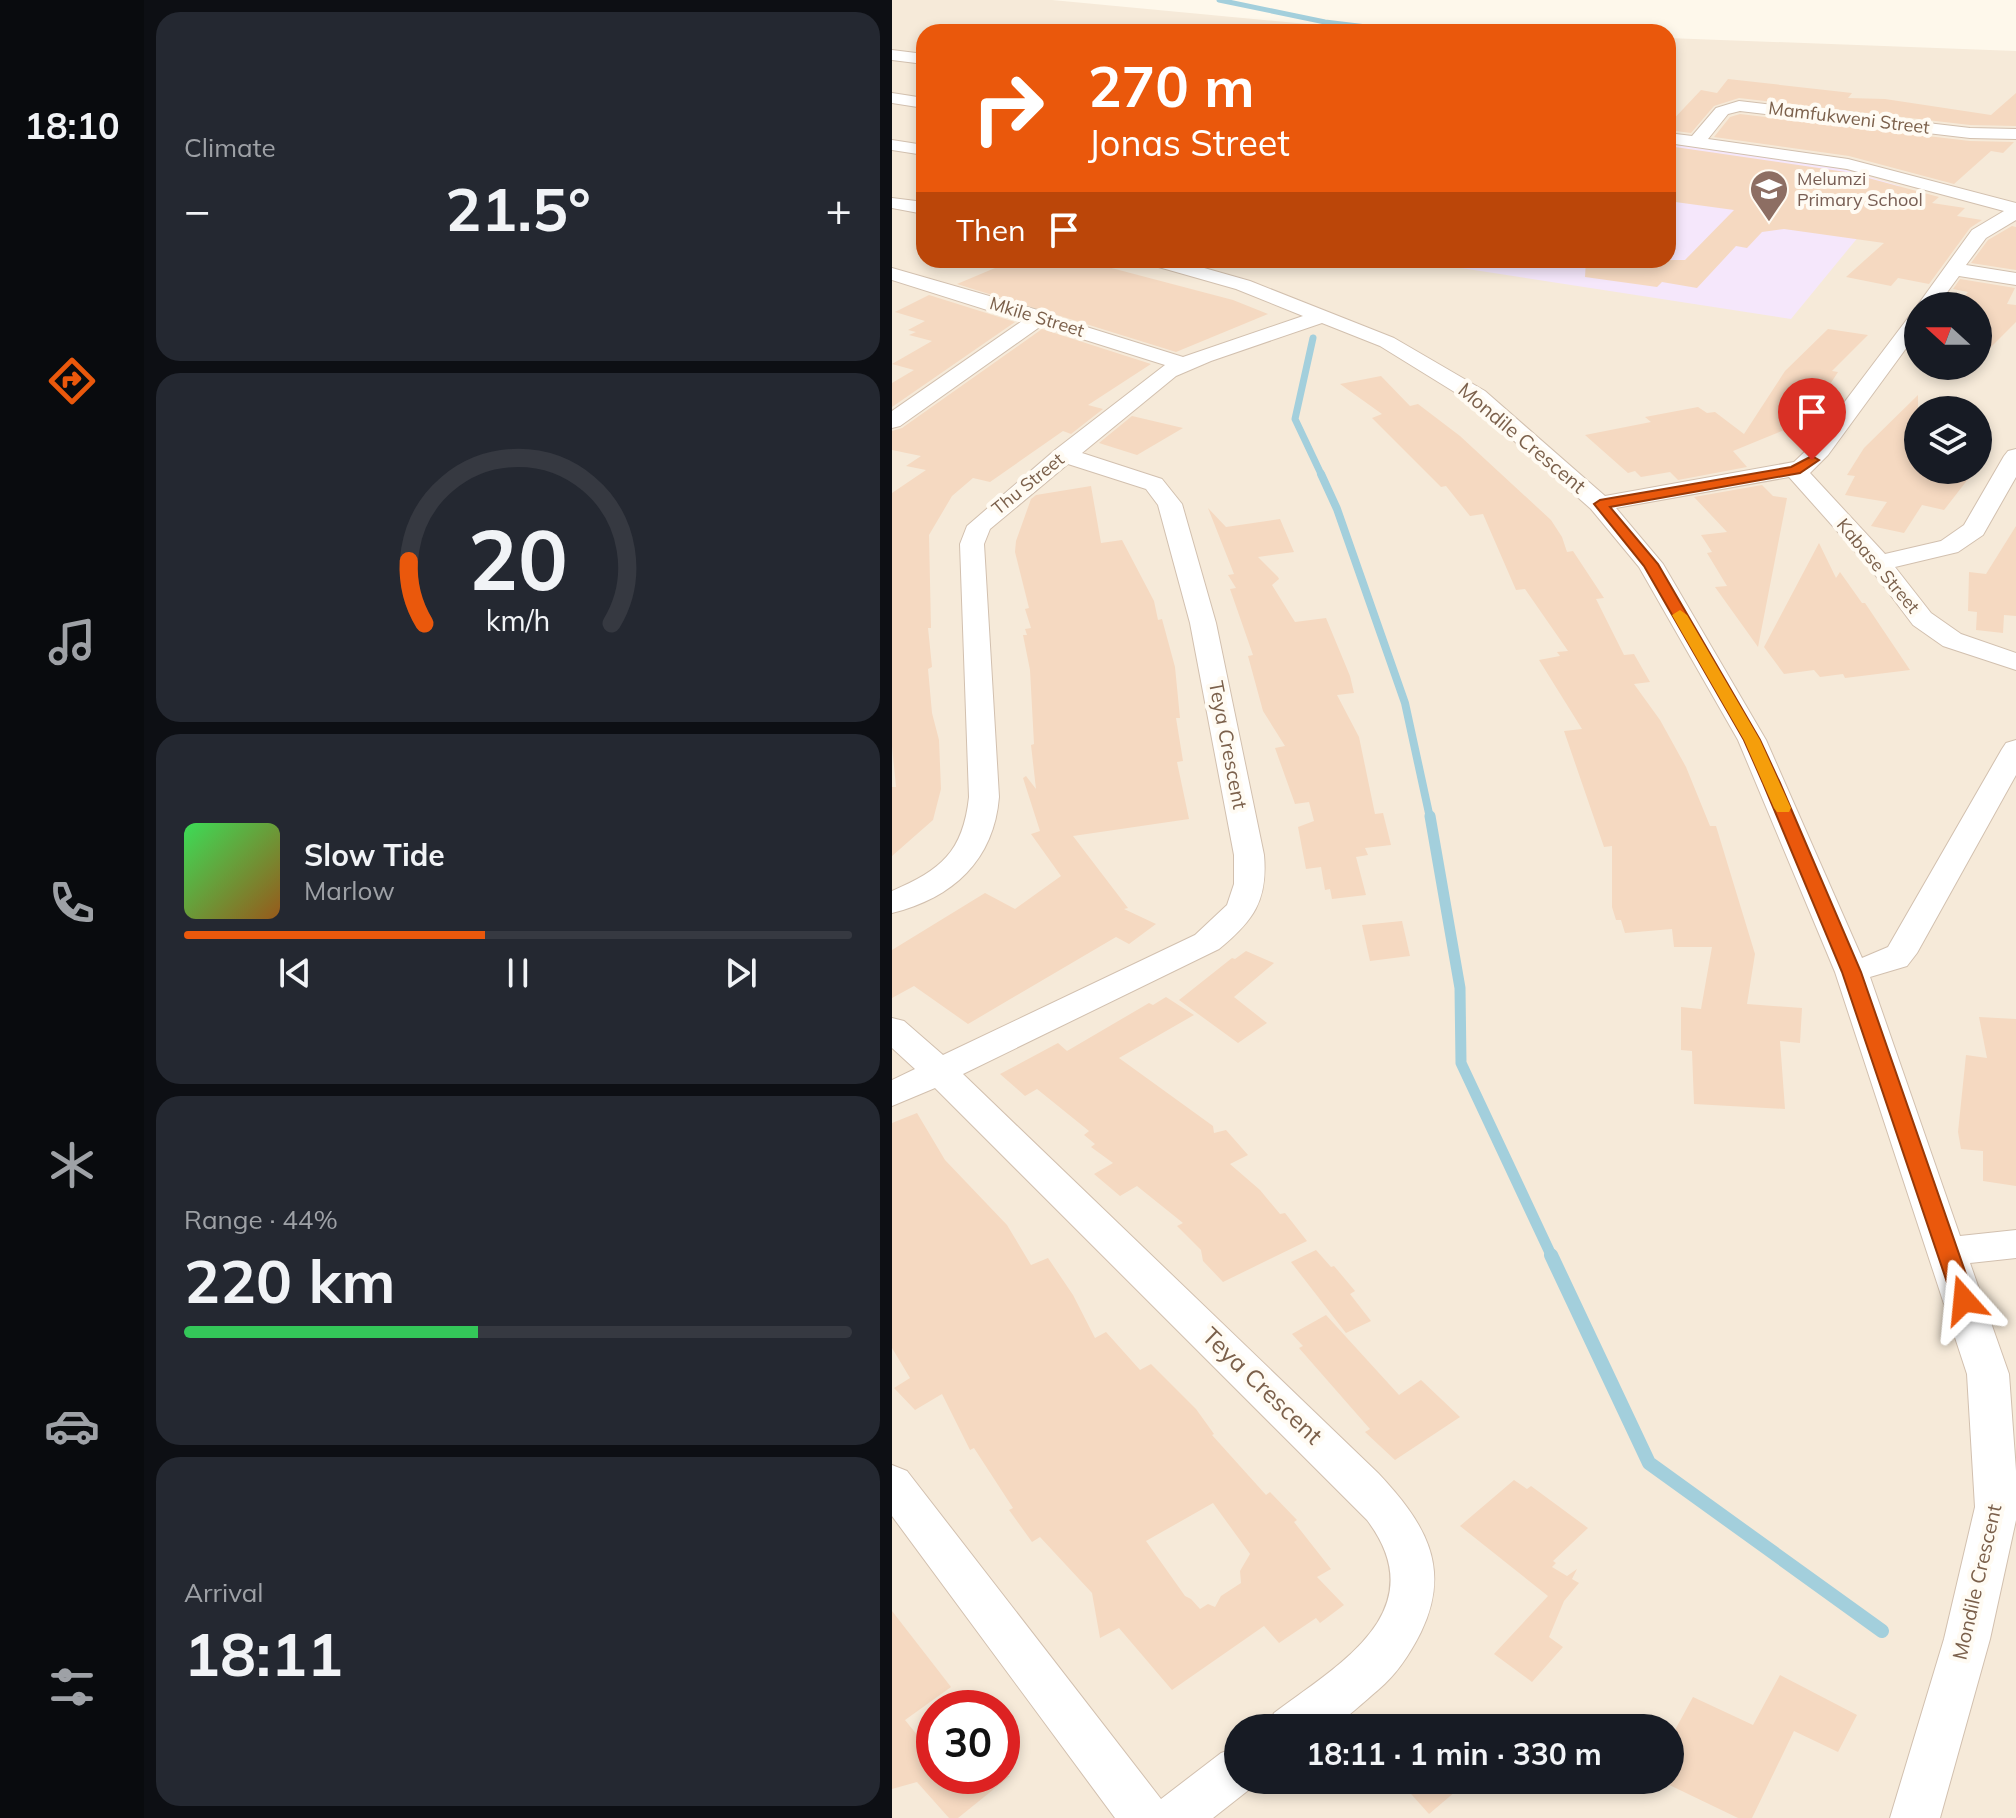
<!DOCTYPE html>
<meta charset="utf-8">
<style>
body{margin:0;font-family:Mulish,sans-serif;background:#242831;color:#f1f3f6;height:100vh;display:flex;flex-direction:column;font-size:30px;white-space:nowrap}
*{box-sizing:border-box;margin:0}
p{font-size:26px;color:#9ea1a6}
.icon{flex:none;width:44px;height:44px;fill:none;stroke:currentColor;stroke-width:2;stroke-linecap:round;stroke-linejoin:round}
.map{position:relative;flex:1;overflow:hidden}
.drawer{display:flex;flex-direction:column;gap:12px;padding:12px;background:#0d0f14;width:748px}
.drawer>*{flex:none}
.hud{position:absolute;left:24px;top:24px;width:760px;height:244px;border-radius:24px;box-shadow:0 4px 12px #0003;background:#ea580c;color:#fff;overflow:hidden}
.needle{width:52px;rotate:291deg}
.controls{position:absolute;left:1012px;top:292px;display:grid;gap:16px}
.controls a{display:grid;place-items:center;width:88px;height:88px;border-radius:50%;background:#171b24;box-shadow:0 4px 12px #0003;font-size:40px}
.speed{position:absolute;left:24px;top:1690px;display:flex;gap:16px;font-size:40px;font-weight:700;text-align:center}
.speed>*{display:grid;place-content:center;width:104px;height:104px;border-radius:50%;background:#171b24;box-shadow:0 4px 12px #0003;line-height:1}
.speed .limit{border:12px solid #d22;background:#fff;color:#111}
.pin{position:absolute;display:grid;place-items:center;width:68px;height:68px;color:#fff;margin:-82px -34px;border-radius:50% 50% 50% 0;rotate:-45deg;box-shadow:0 0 8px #0007}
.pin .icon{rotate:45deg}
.me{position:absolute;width:88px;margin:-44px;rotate:342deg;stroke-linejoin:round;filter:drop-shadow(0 0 6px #0008)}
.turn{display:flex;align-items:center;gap:28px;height:168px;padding:0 40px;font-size:36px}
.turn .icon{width:104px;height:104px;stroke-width:2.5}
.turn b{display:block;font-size:56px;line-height:68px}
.then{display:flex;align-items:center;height:76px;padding:0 40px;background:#0003;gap:16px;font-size:30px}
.big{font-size:60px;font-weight:700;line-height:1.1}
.drawer .widget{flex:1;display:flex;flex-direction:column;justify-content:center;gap:12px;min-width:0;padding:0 28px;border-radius:24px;background:#242831}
.drawer .dial{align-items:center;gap:0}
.dial svg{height:208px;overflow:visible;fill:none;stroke:#363941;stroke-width:7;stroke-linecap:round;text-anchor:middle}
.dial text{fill:#f1f3f6;stroke:none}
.song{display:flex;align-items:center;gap:24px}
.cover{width:96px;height:96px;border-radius:12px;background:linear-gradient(135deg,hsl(130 70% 55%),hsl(30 70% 35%))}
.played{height:8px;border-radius:4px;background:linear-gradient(90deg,#ea580c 45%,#363941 45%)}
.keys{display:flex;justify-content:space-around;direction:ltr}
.heat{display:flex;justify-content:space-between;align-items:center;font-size:44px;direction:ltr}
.charge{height:12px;border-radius:6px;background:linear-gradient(90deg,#34c759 44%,#363941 0)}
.trip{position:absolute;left:332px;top:1714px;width:460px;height:80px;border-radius:40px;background:#171b24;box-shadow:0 4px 12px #0003;font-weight:700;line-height:80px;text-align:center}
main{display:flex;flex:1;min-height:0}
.tabs{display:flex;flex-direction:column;width:144px;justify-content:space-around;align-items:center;background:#090b0e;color:#9ea1a6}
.tabs .icon{width:56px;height:56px}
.tabs .current{color:#ea580c}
.tabs b{font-size:36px;color:#f1f3f6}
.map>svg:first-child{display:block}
</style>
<main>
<nav class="tabs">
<b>18:10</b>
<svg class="icon current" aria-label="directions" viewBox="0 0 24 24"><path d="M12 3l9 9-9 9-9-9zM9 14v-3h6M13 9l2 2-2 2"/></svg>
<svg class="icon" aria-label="music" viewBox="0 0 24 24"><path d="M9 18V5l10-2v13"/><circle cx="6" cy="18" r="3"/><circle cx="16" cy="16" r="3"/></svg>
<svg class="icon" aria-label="phone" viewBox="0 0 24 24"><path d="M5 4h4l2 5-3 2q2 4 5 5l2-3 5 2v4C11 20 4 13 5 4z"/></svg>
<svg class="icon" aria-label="climate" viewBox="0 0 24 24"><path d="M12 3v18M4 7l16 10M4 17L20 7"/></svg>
<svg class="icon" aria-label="car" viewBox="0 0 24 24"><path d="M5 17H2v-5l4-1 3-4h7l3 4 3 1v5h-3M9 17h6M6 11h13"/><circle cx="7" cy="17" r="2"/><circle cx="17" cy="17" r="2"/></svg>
<svg class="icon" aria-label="filters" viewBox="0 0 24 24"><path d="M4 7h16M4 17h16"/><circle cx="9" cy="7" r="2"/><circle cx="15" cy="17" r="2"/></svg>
</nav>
<section class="drawer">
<div class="widget"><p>Climate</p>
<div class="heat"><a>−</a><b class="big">21.5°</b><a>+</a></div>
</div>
<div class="widget dial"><svg viewBox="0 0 100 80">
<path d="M14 69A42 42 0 1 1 86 69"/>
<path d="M14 69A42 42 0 0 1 8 45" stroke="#ea580c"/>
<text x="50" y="56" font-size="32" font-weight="700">20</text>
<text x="50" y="72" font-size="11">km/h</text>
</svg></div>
<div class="widget">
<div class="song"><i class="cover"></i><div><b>Slow Tide</b><p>Marlow</p></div></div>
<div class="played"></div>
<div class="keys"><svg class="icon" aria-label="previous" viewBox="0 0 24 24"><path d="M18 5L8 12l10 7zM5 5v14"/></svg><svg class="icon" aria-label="pause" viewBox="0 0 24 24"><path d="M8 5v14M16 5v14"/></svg><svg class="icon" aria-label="next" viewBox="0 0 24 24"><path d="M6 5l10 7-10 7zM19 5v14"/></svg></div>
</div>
<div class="widget"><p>Range · 44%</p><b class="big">220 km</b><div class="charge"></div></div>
<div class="widget"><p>Arrival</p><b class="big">18:11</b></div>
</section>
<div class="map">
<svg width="1124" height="1818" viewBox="0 0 1124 1818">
<rect width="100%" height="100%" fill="#fef8eb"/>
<!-- residential -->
<path fill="#f6ead9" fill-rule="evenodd" d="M0,0H160L447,27L599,32H32V260H776V38L1124,51V1818H0ZM1026,306H1086V366H1026ZM1026,410H1086V470H1026ZM42,1708H110V1776H42ZM346,1728H778V1780H346Z"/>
<!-- education -->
<path fill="#f5e7fb" d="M776,144L933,164L1008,186L899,319L517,260H776Z"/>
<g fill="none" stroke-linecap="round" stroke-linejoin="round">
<!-- stream-far4 -->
<path stroke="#a3cfdc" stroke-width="5" d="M327,0L433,22L516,32"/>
<!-- stream-far3 -->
<path stroke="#a3cfdc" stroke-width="7" d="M421,338L403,419L430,476"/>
<!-- stream-far2 -->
<path stroke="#a3cfdc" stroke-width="8" d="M429,474L445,509L513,703L538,818"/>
<!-- stream-far1 -->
<path stroke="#a3cfdc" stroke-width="11" d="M538,816L568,988L569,1063L660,1257"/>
<!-- stream -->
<path stroke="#a3cfdc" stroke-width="14" d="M659,1255L757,1463L990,1631"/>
</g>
<!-- building -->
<g fill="#f5d9c1" fill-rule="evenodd">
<path d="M836,79L960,93L956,98L993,99L1099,115L1124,93V126L1078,125L847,98L822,106L799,133L776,130V125L809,90L825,93Z"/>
<path d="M848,114L1078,141L1122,142L1111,153L1099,151L1062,184L957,156L822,137L838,117Z"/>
<path d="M776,146L954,172L1047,197L1040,203L1073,208L1065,216L1090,220L1078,228L1037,284L1006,278L999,286L954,277L992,243L892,229L870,232L855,248L844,246L805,288L770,282L765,287L693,277L694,260H793L842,210L776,201Z"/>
<path d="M1120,226L1124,227V270L1079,263L1096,240Z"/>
<path d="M122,260H189L341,300L376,314L284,352L65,284Z"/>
<path d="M1068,279L1123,288L1115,304L1124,305V322L1086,360V306L1067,303L1076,292L1061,289Z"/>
<path d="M37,295L123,322L0,407V383L22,370L0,364L40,341L17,335L24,332L16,330L33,321L3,312Z"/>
<path d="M150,329L259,364L196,405L211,409L179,434L171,431L98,482L81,478L60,496L37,535L39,628H36L40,667L36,669L40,713L47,740L49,789L41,820L0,856V787H4L0,746V493L34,470L14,466L29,456L0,450V431L10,428Z"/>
<path d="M936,329L976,335L940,371L946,372L918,415L909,423L841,451L855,467L786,480L778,472L749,477L743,471L736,473L693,435L759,422L753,417L806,407L815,413L823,412L852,434L893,371Z"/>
<path d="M489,376L518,406L526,404L568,436L659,520L670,537L675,552L681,551L712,598L704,599L732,655L742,654L758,682L742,684L768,720L794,767L818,826H824L863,954L855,1004L910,1008L908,1043L888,1041L893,1109L802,1104L800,1051L789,1050V1007L809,1009L820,947H782L780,929L733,933L729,920H724L720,907V846L712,847L672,731L690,729L647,660L668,656L665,652L676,651L633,589L624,590L591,514L578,516L554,486L549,487L480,418L490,414L448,384Z"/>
<path d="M1026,395V470H1083L1052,510L1030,505L1012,533L979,526L995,502L953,495L963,476L955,475L972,448Z"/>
<path d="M240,416L291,428L245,455L207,443Z"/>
<path d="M870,485L881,496L895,498L866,647L823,587L835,586L815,553L820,552L809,535L835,532L802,497Z"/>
<path d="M199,486L209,543L230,540L262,601L266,620L270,619L283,667L288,718H284L291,761L285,762L297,819L181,836L236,908L232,909L264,924L237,944L224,937L76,1024L22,986L0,998V950L93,893L123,909L169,876L139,834L148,831L131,778L134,776L144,789L139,745L142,744L138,670L131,635H135L133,629L139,628L133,609L137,608L123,552L124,541L139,499L144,495Z"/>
<path d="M316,508L334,527L388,519L402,552L366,557L386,577L387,579L380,585L403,622L434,618L458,676L462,693L445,695L467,737L483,814L491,813L499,845L473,848L476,855L464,857L474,895L440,899L438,889L433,890L429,867L414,869L406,827L422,821L417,802L403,804L383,748L393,746L371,711L356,656L361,655L338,589L344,588L336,575L342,574Z"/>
<path d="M1124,526V616L1112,615L1111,633L1084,630L1085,612L1076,611L1077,572L1094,574Z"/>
<path d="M927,543L944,578L948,572L970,603H973L1018,670L953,678L951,674L928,677L922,670L892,674L872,647Z"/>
<path d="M510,921L518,956L478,961L470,925Z"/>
<path d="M354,951L382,963L342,997L375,1023L346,1043L287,1000L340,958L343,959Z"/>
<path d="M274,997L302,1015L227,1058L321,1126L322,1133L334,1130L356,1155L338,1164L368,1190L388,1214L393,1213L415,1241L331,1282L311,1261L309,1250L285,1226L291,1223L245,1186L228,1196L202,1174L221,1163L199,1147L203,1144L192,1135L197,1131L145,1089L133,1096L108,1074L166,1043L175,1051L257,1003L261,1005Z"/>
<path d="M1087,1017L1124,1019V1186L1091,1181V1151L1069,1149L1066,1132L1074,1055L1095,1058Z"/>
<path d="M25,1113L53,1160L115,1225L139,1265L156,1258L181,1295L203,1338L214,1332L248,1370L259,1364L304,1409L322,1434L320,1435L374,1495L378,1492L405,1520L402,1522L439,1569L425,1577L452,1605L428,1623L424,1618L387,1643L372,1626L280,1690L227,1628L208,1638L200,1593L148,1537L140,1542L117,1510L121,1508L82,1448L78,1450L50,1394L23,1410L2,1388L18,1378L0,1348V1123ZM321,1503L358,1554L348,1571L349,1583L329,1596L323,1607L316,1604L308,1609L299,1599L293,1596L254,1541Z"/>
<path d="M424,1250L439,1267L442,1266L463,1291L458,1294L479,1321L454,1333L399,1262Z"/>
<path d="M434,1315L507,1395L529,1380L568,1417L503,1460L473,1432L478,1429L407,1348L411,1346L400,1334Z"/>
<path d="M622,1480L635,1489L639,1486L696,1528L661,1561L664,1563L660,1567L675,1576L685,1569L680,1579L687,1583L672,1601L657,1637L671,1647L640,1682L602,1654L656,1596L568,1526Z"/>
<path d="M0,1611L59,1687L13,1720L42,1756V1776H118L66,1818H57L25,1782L0,1789Z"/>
<path d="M888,1675L965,1715L946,1752L902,1731L860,1818H846L767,1780H778V1728H767L769,1723L783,1730L801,1697L861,1725Z"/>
<path d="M517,1780H577L537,1814L512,1786Z"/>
</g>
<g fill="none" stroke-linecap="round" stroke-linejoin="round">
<!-- street casing -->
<g stroke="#d2c0af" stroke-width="2">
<g id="street">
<path d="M0,50L32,54V64L0,60Z"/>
<path d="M0,93L32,98V108L0,103Z"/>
<path d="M847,101L1078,128L1124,129V139L1078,138L848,111L836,114L816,139L956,159L1124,203V220L1094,238L1074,265L1124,273V285L1067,276L1045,306H1025L1080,230L1112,211L955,169L776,143V133L800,136L824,108Z"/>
<path d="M0,140L32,145V155L0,150Z"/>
<path d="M0,198L32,202V214L0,208Z"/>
<path d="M253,260H284L358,281L502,338L593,391L713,496L902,462L920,445L1019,314L1026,312V332L936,455L918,473L993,554L1049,541L1072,525L1112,456L1116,451L1124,449V477L1091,535L1066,552L1003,567L1039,613L1069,634L1124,653V670L1051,646L1021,625L978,568L897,477L724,508L771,564L874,740L970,958L996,947L1110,749L1114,743L1124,740V775L1025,953L1015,966L978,977L1068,1236L1124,1230V1258L1078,1263L1117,1374L1124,1471V1520L1098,1639L1048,1818H998L1052,1639L1083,1507L1075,1374L943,972L846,740L747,567L699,509L577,401L488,346L430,323L319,361L284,376L190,453L270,479L290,504L324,623L372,855C376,901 361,921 327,949L71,1074L486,1473C531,1521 561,1566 529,1632C518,1654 505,1674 486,1690C474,1700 450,1723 437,1728C423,1732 390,1728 375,1728L382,1713C446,1665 544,1611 475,1520L43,1088L0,1106V1080L23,1069L0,1048V1018L12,1021L51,1055L303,935L335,905L342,884V855L298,623L266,505L254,489L176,464L98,529L92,544L107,797C102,860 61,898 0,913V891C49,870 71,852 77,797L68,544L75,526L163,450L273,365L149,326L8,426L0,428V411L130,321L0,280V268L156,313L159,316L291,357L411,316L344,289L256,264Z"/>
<path d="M0,1465L15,1471L269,1799L329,1753L346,1747V1780H365L363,1785L321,1818H223L0,1516Z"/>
</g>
</g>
<!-- street -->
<use href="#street" fill="#fff" fill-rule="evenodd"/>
</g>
<!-- route -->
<path fill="#ea580c" stroke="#983908" stroke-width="2" d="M920,456L927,460L908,473L718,507L766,564L868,740L888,783L969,972L1083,1300L1080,1306L1072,1308L1064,1306L1061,1300L950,972L871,783L852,740L752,566L702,504L708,500L899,467Z"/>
<!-- slow -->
<path fill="#f59e0b" d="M788,610L795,615L868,740L899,808L897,812H885L882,808L852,740L780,615Z"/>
<!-- icons -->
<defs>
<g id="school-pin" transform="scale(2)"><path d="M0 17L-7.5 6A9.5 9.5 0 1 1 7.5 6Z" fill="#8d6e63" stroke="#fffbf3"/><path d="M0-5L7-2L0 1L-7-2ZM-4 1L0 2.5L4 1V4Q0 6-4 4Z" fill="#fff"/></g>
</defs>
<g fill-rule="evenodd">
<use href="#school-pin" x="877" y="189"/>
</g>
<g text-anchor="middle" stroke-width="8" stroke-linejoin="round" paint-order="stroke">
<!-- far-street labels -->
<g font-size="18" fill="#7b604b" stroke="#fffbf3">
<text transform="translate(957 118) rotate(7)" y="6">Mamfukweni Street</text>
<text transform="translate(145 317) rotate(17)" y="6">Mkile Street</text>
<text transform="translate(136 484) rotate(-39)" y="6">Thu Street</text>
<text transform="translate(986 566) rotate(50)" y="6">Kabase Street</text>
</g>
<!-- far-education labels -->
<g font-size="18" fill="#785e54" stroke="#fffbf3" text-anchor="start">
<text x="905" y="185">Melumzi<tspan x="905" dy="21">Primary School</tspan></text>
</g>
<!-- street labels -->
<g font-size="20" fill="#7b604b" stroke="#fffbf3">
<text transform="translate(630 438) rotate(40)" y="7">Mondile Crescent</text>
<text transform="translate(336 745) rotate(79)" y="7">Teya Crescent</text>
<text transform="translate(1085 1582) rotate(-77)" y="7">Mondile Crescent</text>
</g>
<!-- near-street labels -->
<g font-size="24" fill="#7b604b" stroke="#fffbf3">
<text transform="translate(370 1386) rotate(44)" y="8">Teya Crescent</text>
</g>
</g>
</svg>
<div class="controls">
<a><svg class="needle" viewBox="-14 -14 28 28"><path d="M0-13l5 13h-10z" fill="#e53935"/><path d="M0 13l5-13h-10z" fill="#9ea1a6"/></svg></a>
<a><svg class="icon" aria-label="layers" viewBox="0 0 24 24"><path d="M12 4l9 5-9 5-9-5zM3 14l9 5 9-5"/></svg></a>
</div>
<div class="speed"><div class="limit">30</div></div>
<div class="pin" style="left:920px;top:460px;background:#d93025"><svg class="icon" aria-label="arrive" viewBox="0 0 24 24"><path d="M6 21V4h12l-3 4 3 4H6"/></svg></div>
<svg class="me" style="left:1072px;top:1300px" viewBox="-20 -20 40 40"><path d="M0-17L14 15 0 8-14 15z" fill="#ea580c" stroke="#fff" stroke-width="4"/></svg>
<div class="trip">18:11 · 1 min · 330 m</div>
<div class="hud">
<div class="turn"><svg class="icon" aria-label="right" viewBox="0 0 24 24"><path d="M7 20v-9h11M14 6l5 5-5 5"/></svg><div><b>270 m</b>Jonas Street</div></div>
<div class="then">Then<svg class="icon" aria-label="arrive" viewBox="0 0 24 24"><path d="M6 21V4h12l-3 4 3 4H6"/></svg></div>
</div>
</div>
</main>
